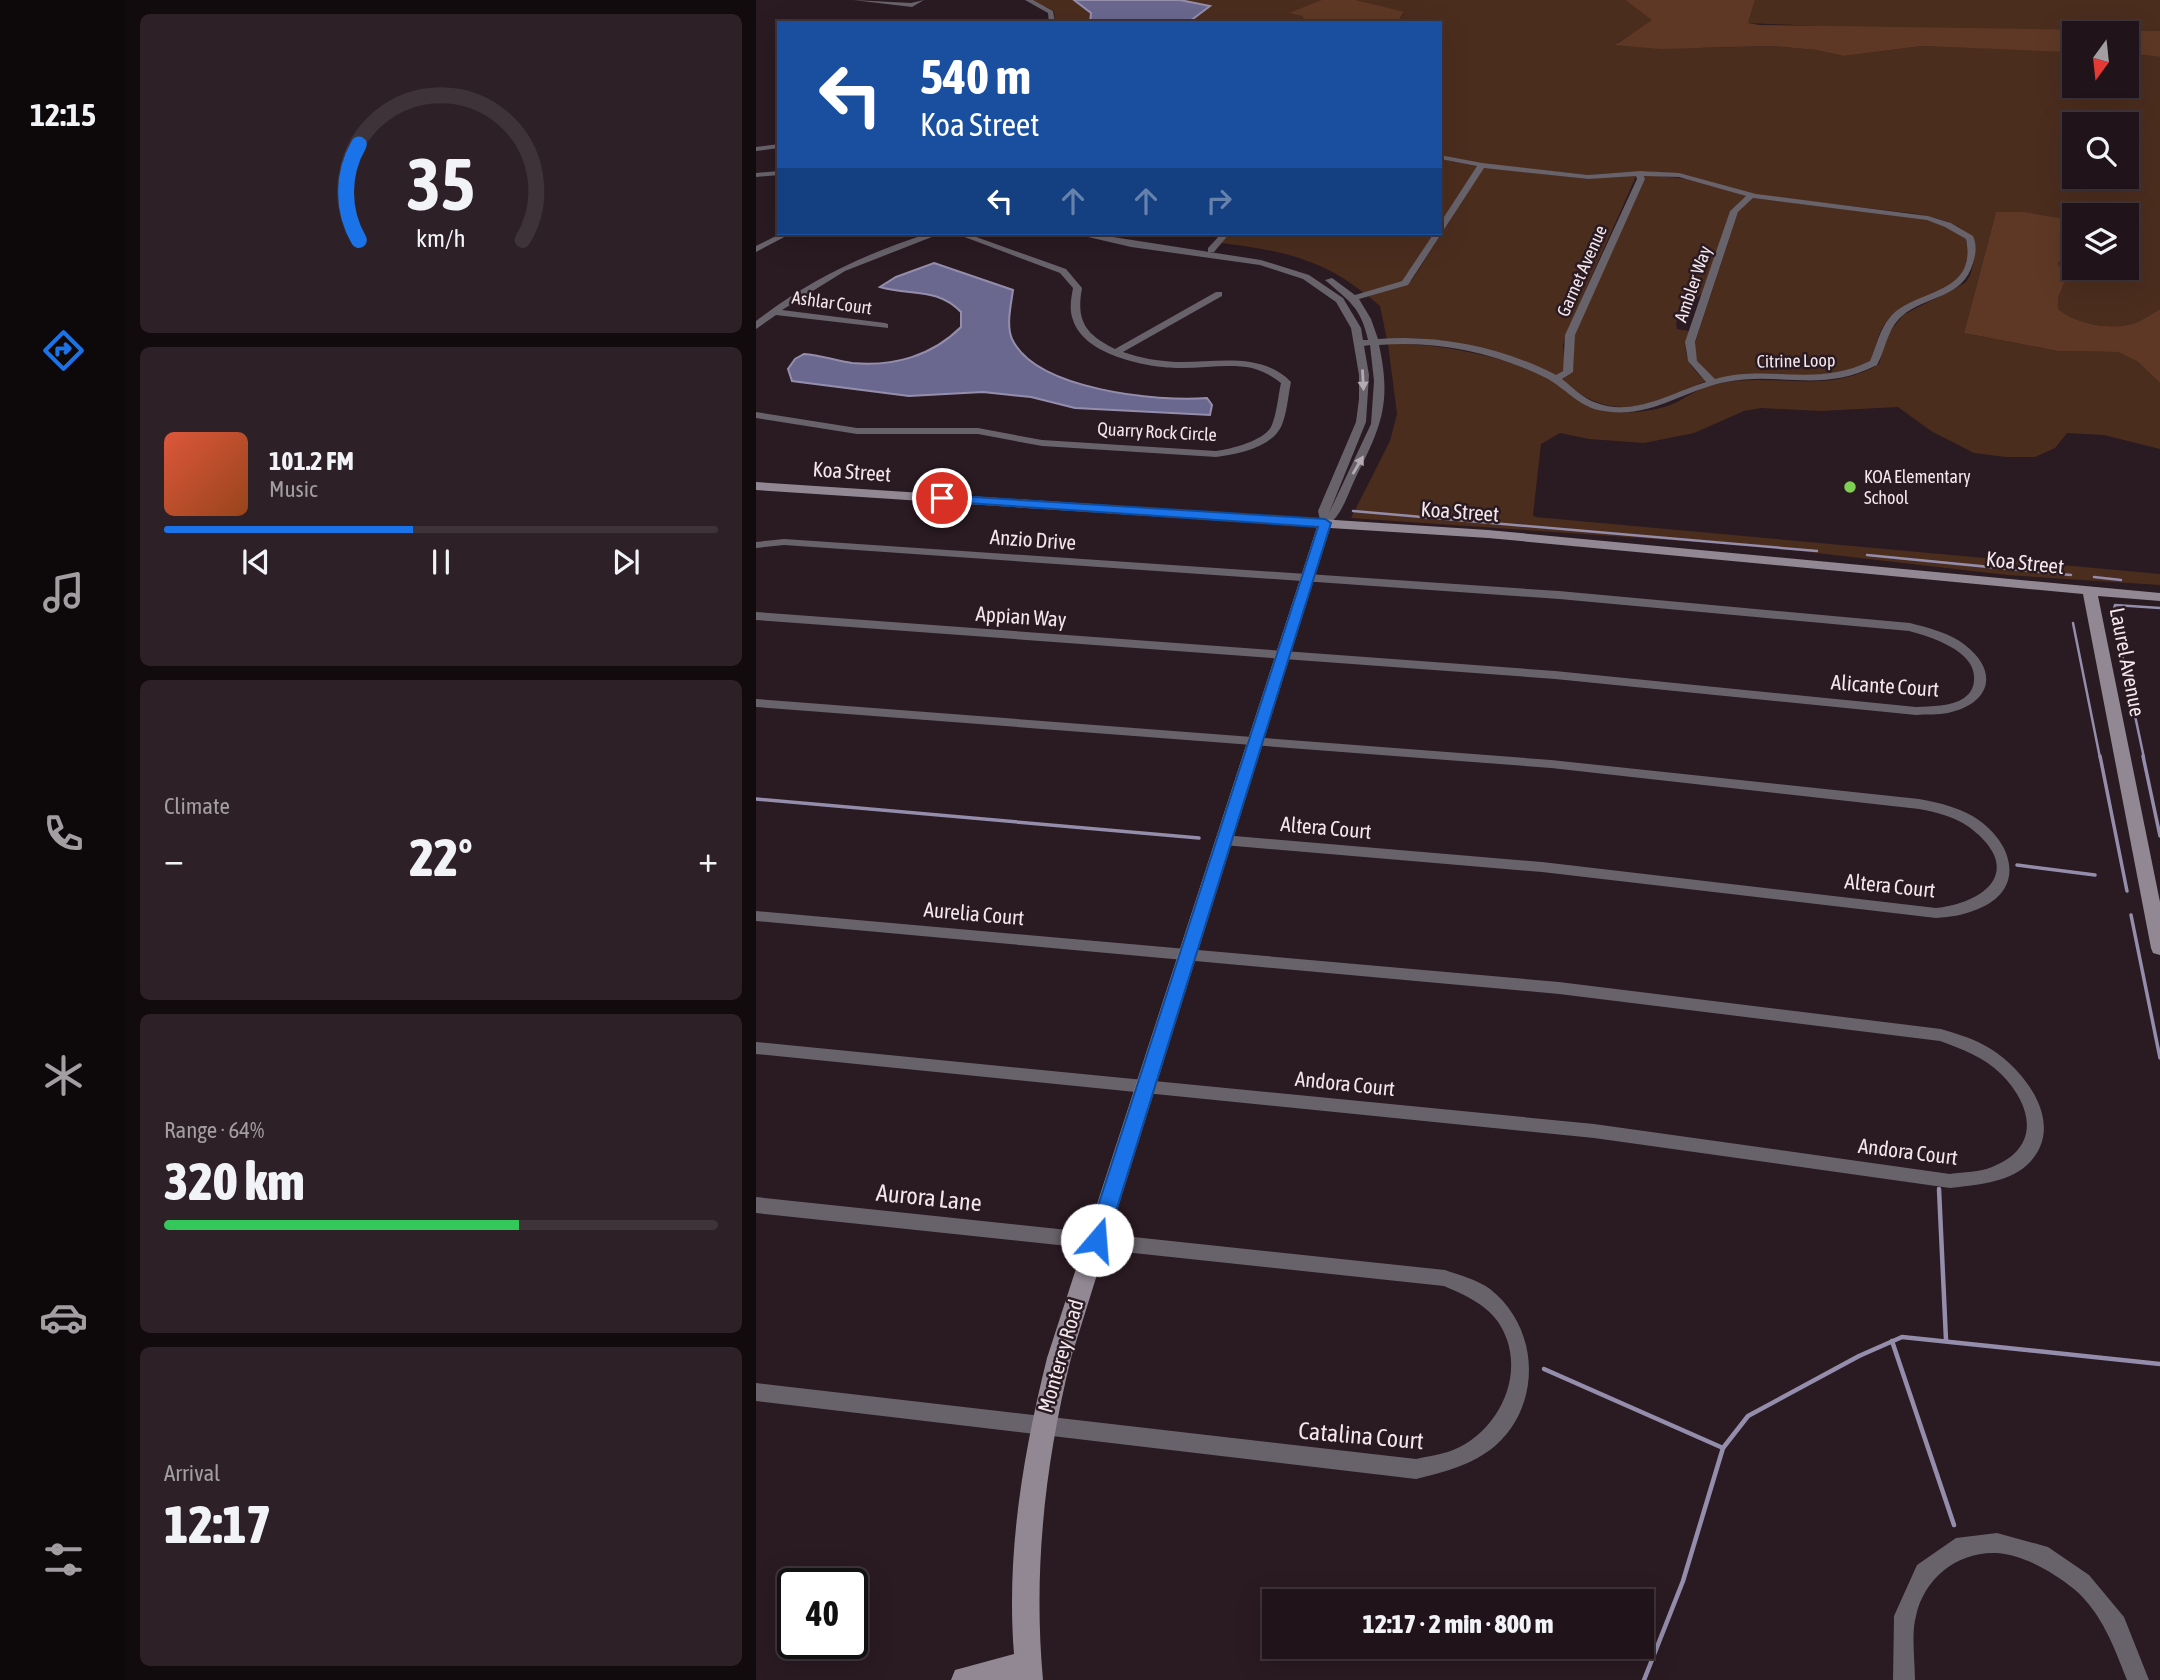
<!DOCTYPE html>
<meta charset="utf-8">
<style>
body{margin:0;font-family:"Asap Condensed",sans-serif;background:#2d2127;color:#f1f3f6;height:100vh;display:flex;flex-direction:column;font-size:26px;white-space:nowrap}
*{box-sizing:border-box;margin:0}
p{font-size:23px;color:#a29ea2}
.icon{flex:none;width:38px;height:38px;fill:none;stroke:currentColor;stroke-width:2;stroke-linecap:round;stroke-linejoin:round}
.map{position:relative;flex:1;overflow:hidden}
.drawer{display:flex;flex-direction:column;gap:14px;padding:14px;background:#120b0e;width:630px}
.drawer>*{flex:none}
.banner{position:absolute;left:21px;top:21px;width:665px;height:214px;border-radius:0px;box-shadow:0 7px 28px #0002,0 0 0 2px #3d3339;background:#1a4fa0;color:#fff;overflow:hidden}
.needle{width:46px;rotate:195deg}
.buttons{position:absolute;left:1306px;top:21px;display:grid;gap:14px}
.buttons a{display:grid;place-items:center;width:77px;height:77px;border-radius:0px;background:#20141a;box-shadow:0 7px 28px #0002,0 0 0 2px #3d3339;font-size:35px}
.speed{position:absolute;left:21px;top:1568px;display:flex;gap:14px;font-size:35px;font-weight:700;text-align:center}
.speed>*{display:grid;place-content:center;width:91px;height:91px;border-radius:50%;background:#20141a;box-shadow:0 7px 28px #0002,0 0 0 2px #3d3339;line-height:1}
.speed .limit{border:4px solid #111;border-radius:10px;background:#fff;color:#111}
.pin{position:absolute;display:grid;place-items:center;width:60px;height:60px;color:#fff;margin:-30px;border:4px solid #fff;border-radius:50%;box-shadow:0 2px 7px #0007}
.me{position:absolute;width:77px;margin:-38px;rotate:18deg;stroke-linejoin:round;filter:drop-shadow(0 0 5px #0008)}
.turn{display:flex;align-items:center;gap:24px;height:147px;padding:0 28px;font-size:32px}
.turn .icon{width:91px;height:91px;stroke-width:2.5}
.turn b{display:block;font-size:49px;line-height:60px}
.lanes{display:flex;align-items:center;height:66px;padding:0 28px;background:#0003;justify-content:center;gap:35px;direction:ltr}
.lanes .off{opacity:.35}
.big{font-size:52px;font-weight:800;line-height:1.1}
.drawer .widget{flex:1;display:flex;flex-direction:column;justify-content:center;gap:10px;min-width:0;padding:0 24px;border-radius:10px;background:#2d2127}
.drawer .dial{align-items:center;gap:0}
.dial svg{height:182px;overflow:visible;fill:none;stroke:#3d3339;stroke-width:7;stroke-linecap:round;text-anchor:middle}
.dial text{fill:#f1f3f6;stroke:none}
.song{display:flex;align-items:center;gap:21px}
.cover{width:84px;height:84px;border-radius:10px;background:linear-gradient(135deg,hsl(10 70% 55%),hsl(20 70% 35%))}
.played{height:7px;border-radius:4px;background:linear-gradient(90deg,#1a73e8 45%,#3d3339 45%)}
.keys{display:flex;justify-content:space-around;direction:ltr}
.heat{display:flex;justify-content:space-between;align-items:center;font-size:38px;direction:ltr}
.charge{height:10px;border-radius:5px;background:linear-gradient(90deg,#34c759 64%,#3d3339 0)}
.trip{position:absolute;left:506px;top:1589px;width:392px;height:70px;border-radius:0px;background:#20141a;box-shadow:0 7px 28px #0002,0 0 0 2px #3d3339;font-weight:800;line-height:70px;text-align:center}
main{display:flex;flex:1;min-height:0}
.tab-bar{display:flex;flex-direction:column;width:126px;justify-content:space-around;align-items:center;background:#0d080a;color:#a29ea2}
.tab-bar .icon{width:49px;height:49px}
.tab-bar .selected{color:#1a73e8}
.tab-bar b{font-size:32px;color:#f1f3f6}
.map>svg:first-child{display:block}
</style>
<main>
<nav class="tab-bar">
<b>12:15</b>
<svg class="icon selected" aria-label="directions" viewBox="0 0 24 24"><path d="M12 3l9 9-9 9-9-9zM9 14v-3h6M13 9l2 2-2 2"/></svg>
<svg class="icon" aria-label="music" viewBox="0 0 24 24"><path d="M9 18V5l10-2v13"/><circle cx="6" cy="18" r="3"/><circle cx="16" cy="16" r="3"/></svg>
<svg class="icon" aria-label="phone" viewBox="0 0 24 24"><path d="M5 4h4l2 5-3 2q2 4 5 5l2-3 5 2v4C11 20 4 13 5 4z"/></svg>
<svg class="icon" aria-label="climate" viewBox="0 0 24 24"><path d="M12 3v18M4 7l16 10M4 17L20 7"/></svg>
<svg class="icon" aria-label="car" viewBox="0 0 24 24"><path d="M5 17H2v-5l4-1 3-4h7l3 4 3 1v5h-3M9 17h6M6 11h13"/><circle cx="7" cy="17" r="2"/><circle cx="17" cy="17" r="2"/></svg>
<svg class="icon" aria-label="filters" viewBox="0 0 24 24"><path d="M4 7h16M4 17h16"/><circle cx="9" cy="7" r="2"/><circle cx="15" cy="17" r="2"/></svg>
</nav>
<section class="drawer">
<div class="widget dial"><svg viewBox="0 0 100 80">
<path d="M14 69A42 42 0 1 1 86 69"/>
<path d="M14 69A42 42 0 0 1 14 27" stroke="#1a73e8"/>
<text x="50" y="56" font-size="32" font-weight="700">35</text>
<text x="50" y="72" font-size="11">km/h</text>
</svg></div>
<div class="widget">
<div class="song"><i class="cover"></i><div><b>101.2 FM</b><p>Music</p></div></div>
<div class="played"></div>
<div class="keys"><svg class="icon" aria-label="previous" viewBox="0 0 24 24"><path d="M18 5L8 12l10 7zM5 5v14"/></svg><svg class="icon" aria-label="pause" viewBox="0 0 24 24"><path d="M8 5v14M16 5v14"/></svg><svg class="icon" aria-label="next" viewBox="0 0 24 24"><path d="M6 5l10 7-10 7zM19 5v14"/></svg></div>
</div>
<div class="widget"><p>Climate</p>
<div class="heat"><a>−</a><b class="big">22°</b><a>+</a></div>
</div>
<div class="widget"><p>Range · 64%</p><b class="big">320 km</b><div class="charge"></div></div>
<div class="widget"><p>Arrival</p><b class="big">12:17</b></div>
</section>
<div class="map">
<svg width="1404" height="1680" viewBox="0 0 1404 1680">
<rect width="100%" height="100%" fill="#2a1a22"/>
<!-- green -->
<g fill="#4b2d1e" fill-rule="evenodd">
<path d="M276,0H318L335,13L334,23H299L298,11Z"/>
<path d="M424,0H566L567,2L534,13L546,16L551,23H425L434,21L453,6Z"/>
<path d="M600,0H869L897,20L861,43L948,48L1015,46L1060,50L1088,56L1166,46L1318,51V86H1370V53L1404,57V309C1396,314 1387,320 1379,323C1356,331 1320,324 1302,309V298L1310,279L1302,263L1308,219L1269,212H1240L1208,333L1302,351L1362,352L1382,362L1404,383V449L1348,435L1311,433L1299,448L1279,457H1250L1218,453L1175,431L1142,407L1064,411L1005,408L988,411L938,433L888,443L833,439L804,433L785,444L777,515L779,517L1404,574V585L1251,575L1001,546L595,518L634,441L641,414L632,344C674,342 760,357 796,381C812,391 821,403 840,409C863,415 897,413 919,403C931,397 943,388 957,385C1013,370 1070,397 1123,364L1131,336L1147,315L1209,283C1216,275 1216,268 1218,258C1225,225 1180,217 1154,213L1000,195L924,174L886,171L832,175L727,164L684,155V23H641L648,13ZM1318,124H1370V177H1318ZM1318,215H1370V268H1318Z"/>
<path d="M999,0H1404V31L1130,29L992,23Z"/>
<path d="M684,159L721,166L684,223Z"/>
<path d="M728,167L831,179L881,174L810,334L807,345L809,369L800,376L696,343L663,338L631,340L624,306L612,296L645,287L656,280Z"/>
<path d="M888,174L938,180L990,196L974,211L947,293L930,305L920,323L921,329L933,331C925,355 932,365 950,381C895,404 858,426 806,380L817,369L818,335L889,179Z"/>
<path d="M997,198L1170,219L1190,226L1210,239C1220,294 1169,289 1138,314C1122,326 1121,345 1114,362L1082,375H984L959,379C945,368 936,361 939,343L982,212Z"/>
<path d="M474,233H678L646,281L608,293C563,257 520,250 465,243Z"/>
</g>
<!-- forest -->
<g fill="#5e3825">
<path d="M566,0H600L648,12L641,23H551L546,16L533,13Z"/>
<path d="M869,0H999L992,23L1004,25L1404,31V57L1370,53V33H1318L1316,52L1166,46L1088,56L1060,50L1015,46L905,49L859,45L896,20Z"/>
<path d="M1240,212H1269L1309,219L1305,224L1312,247L1302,263L1310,279L1302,298V309C1320,324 1356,331 1379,323C1387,320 1396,314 1404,309V383L1382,362L1362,352L1302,351L1208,333Z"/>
</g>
<!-- water -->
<g fill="#6b6890" stroke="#948eac" stroke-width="2">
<path d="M318,0H424L454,6L434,21L425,23H334L335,13Z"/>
<path d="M178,263L257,290C255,305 250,325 256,339C280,390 402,402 451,398L456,405L454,415L319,408L275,397L227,392L153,396L36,381L32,369L39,359L48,354C65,355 80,361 96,363C137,367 176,356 205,327V312C181,287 154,296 124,287L140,277Z"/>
</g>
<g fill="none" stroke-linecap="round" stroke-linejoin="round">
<!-- stream-far2 -->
<g stroke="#948eac" stroke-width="2.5">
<path d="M597,511L1061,551"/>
<path d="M1111,555L1315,575"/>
<path d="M1338,577L1365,580"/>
<path d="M1317,623L1344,758"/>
<path d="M1388,758L1357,612L1359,605L1404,608"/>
</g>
<!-- stream-far1 -->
<g stroke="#948eac" stroke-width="3.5">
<path d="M1344,756L1371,891"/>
<path d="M1387,756L1404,836"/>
<path d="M0,799L443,838"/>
<path d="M1261,865L1339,875"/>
<path d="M1375,915L1404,1058"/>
</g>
<!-- stream -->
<g stroke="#948eac" stroke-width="4.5">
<path d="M1183,1189L1190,1340"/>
<path d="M1136,1341L1198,1525"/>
<path d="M788,1369L967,1448"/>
<path d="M888,1680L927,1581L967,1448L992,1416L1103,1356L1146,1337L1404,1364"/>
</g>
<!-- street -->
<g fill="#68626a" fill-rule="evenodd">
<path d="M97,0L155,3L168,0L156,7Z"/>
<path d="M269,0H277L297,11L299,23H293L292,13Z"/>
<path d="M23,144V148L0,151V147Z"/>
<path d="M684,155L726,163L832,175L884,171L923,173L1000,194L1172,216L1195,223L1217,236C1221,245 1220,254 1217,263C1207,299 1170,295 1146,316C1131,329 1130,349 1121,365C1064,394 1026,371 970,382C924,391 893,421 842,410C821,405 807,386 788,377C737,352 680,340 623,345C636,404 625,427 599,479C591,496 587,512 573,525H565L562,511L600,422L603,399V375L595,328L580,302L547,279L504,265L375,247L315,233H331L505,260L553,275L587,298L605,328L607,340H612C605,307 592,300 569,280L576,278L599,295L646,281L678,233H684V223L721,166L684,159ZM728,168L832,179L880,176L881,179L809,335L807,371L800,375C746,347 682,334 622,339L615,319L603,299L652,285ZM888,176L923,177L990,196L974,211L929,342L932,361L950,382C915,393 876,418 838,402C826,397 816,387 806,379L817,372L819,335L889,179ZM997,198L1171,220L1189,227L1210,239C1221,293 1166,289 1138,313C1124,326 1121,345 1114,361C1060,388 1013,364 959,379L941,361L939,342L982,212ZM614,345L618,381L615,424L573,513L610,422L613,375L608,346Z"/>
<path d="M23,171V175L0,177V173Z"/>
<path d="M26,233H36L0,252V246Z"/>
<path d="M174,233H186L89,271L26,310L129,323L132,324V328L20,315L0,329V321C53,280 110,253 174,233Z"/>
<path d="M198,233H209L310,269L326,288C320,321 329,334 359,349L460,292H466V296L367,352C384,358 402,361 420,362C459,363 505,351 535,382C532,396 531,414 525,427C514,448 482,454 460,457L286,446L222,434H101L0,418V412L101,428H222L286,440L460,451C475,449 507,441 515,427C521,414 522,396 525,383C516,376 507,371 496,368C471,363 446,369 420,368C389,367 328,355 317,320C313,310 315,299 317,288L304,273Z"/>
<path d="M466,233H474L458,252H452V248Z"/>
<path d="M28,539L803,591L1154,623C1173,628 1194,633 1209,645C1244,672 1234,704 1192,713C1182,715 1171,714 1160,715L799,679L0,620V612L799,671L1160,707C1175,706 1195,707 1208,698C1214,694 1218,687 1218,680C1221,651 1175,637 1153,631L803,599L28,545L0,548V542Z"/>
<path d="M0,699L795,760L1163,799C1184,803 1207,808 1224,821C1258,846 1269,890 1222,909C1208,915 1195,917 1180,918L786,872L467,845L460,840L467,835L786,862L1180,908C1233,902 1268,868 1213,827C1199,817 1181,812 1163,809L795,768L0,707Z"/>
<path d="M0,911L803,982L1185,1029C1198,1033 1213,1037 1226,1044C1266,1064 1314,1125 1271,1165C1252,1183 1218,1185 1194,1188L838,1138L0,1054V1042L838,1124L1194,1174C1207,1172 1224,1172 1236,1167C1285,1148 1277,1106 1245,1074C1228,1057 1206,1049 1184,1041L803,994L0,921Z"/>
<path d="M0,1197L689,1270C703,1275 722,1280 734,1289C783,1327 787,1404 739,1446C716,1465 689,1472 660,1479L0,1401V1383L660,1459C672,1456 685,1455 697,1450C744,1431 772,1371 744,1325C732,1305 709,1295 688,1286L0,1213Z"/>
<path d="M1241,1533L1292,1547L1333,1575L1368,1617L1393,1680H1371C1358,1647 1346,1613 1318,1589C1297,1572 1268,1555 1241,1553C1202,1551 1168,1578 1160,1616C1155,1633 1159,1661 1159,1680H1137L1138,1616L1161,1565L1200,1538Z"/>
</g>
<!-- secondary -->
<path fill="#918894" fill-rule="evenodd" d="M0,482L732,530L1404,593V601L1342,596L1404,902V955L1397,953L1395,948L1327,594L732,538L574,528L315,1358C289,1465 277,1570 287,1680H195L199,1670L258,1654C250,1554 267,1455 291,1358L561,527L0,490Z"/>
</g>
<!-- one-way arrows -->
<defs><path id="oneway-solid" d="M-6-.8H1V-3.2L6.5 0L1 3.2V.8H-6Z" transform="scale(1.75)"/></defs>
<g fill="#b4abb2">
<use href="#oneway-solid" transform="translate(607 380) rotate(87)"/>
<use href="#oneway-solid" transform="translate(602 465) rotate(-60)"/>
</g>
<!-- route -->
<path fill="#1a73e8" stroke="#114b97" stroke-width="2" d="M186,495L569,519L575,523L351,1240L348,1246L341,1249L333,1246L331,1240L562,527L181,501L179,498Z"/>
<!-- markers -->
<circle fill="#7ed053" stroke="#2a1a22" stroke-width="2.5" cx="1094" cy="487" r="7"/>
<g text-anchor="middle" stroke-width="5" stroke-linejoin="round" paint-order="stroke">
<!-- far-street labels -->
<g font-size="18" fill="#f3e7ec" stroke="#2a1a22">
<text transform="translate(826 271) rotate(-66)" y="6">Garnet Avenue</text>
<text transform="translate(937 284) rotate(-71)" y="6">Ambler Way</text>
<text transform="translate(76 303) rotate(8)" y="6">Ashlar Court</text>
<text transform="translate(1040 361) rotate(-1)" y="6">Citrine Loop</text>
<text transform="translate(401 432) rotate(3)" y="6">Quarry Rock Circle</text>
</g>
<!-- far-poi labels -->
<g font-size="18" fill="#f3e7ec" stroke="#2a1a22" text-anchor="start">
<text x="1108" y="483">KOA Elementary<tspan x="1108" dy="21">School</tspan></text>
</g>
<!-- street labels -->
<g font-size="21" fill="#f3e7ec" stroke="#2a1a22">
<text transform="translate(96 472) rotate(4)" y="7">Koa Street</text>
<text transform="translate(704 512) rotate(4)" y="7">Koa Street</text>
<text transform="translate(277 540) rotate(4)" y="7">Anzio Drive</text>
<text transform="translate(1269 563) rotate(6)" y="7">Koa Street</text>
<text transform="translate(265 617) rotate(4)" y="7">Appian Way</text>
<text transform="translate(1371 662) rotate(79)" y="7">Laurel Avenue</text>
<text transform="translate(1129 686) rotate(4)" y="7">Alicante Court</text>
<text transform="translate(570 828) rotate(5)" y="7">Altera Court</text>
<text transform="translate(1134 886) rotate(6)" y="7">Altera Court</text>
<text transform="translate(218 914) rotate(5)" y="7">Aurelia Court</text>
<text transform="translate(589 1084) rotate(6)" y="7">Andora Court</text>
<text transform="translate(1152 1152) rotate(7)" y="7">Andora Court</text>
<text transform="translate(305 1356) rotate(-74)" y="7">Monterey Road</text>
</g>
<!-- near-street labels -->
<g font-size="24" fill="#f3e7ec" stroke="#2a1a22">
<text transform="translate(173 1198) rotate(6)" y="8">Aurora Lane</text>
<text transform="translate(605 1436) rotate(5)" y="8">Catalina Court</text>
</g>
</g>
</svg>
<div class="buttons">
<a><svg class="needle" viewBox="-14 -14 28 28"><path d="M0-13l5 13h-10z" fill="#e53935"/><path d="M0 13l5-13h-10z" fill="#a29ea2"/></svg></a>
<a><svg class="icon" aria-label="search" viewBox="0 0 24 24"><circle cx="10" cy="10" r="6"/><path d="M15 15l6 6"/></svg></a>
<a><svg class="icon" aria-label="layers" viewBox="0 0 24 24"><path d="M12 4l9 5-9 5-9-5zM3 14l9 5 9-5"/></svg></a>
</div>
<div class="speed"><div class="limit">40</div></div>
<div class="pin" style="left:186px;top:498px;background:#d93025"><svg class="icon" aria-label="arrive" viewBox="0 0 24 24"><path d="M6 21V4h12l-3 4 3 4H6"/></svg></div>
<svg class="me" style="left:341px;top:1240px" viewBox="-20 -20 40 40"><circle r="19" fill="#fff"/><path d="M0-13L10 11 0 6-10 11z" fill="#1a73e8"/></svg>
<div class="trip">12:17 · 2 min · 800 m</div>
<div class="banner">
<div class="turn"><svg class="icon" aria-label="left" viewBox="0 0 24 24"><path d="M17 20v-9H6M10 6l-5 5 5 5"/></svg><div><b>540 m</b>Koa Street</div></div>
<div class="lanes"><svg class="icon" aria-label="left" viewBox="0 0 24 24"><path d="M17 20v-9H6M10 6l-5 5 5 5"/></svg><svg class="icon off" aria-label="ahead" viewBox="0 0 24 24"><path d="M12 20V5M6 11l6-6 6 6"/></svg><svg class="icon off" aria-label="ahead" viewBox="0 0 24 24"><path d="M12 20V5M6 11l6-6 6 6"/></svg><svg class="icon off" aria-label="right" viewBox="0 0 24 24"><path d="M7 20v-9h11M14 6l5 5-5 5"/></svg></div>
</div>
</div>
</main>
